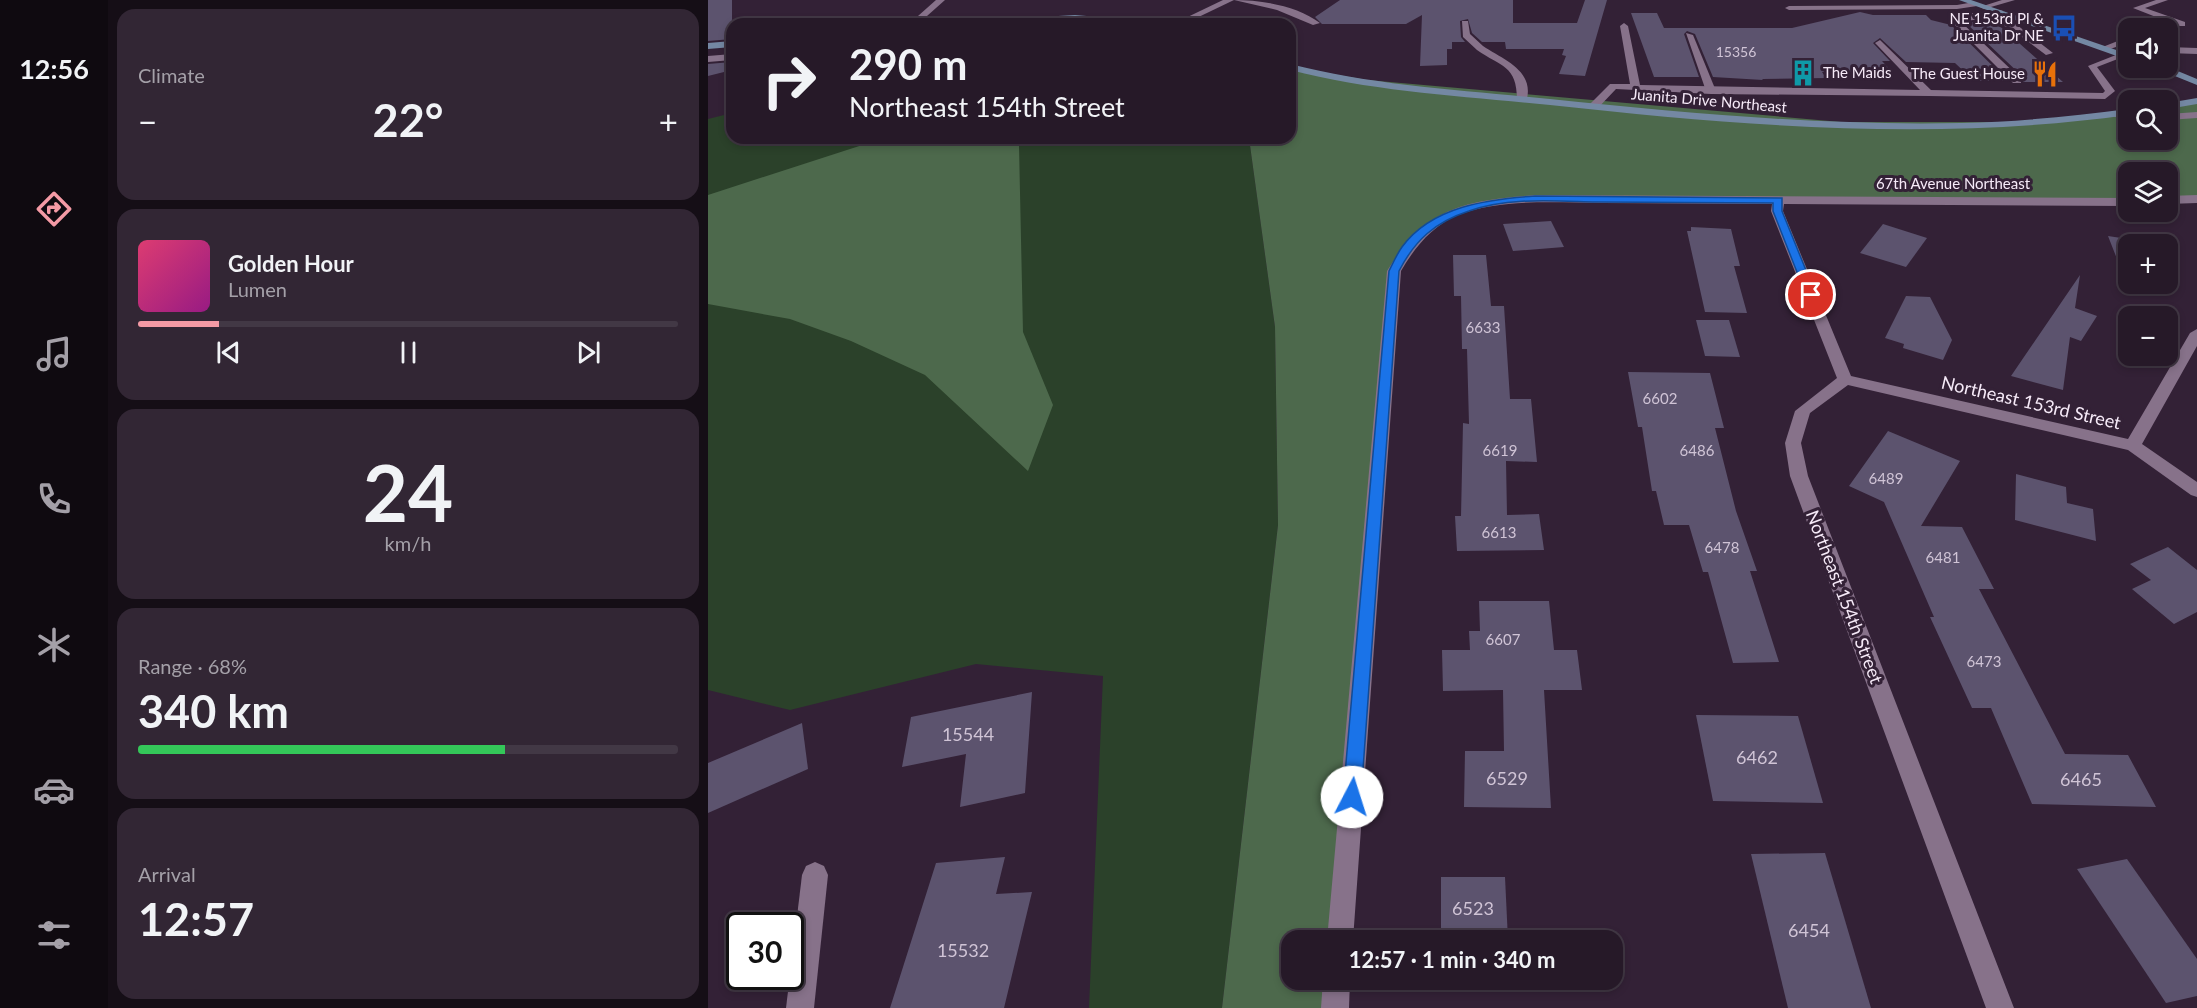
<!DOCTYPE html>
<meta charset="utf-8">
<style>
body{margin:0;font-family:Lato,sans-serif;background:#322634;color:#f1f3f6;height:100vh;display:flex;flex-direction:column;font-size:22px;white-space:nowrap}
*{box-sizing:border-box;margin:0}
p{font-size:20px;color:#a4a0a8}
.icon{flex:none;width:33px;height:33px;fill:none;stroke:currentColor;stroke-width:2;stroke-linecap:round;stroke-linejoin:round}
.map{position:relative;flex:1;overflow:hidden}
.details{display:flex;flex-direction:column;gap:9px;padding:9px;background:#150e16;width:600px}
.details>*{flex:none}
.banner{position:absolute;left:18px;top:18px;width:570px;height:126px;border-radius:18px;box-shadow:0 3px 9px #0003,0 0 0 2px #423845;background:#261928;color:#f1f3f6;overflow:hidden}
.buttons{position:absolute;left:1410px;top:18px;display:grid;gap:12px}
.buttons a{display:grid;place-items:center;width:60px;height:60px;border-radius:12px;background:#261928;box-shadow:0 3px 9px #0003,0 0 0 2px #423845;font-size:30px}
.speed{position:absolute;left:18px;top:912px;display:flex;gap:12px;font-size:30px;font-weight:700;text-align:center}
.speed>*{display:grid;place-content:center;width:78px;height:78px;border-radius:50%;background:#261928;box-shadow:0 3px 9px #0003,0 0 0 2px #423845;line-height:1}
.speed .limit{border:3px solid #111;border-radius:9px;background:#fff;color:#111}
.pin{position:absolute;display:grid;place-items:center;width:51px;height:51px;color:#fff;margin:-26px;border:3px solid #fff;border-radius:50%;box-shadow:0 2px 6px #0007}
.me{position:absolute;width:66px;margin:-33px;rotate:5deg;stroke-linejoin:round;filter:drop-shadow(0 0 4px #0008)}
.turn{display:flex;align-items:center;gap:21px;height:126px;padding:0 24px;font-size:27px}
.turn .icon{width:78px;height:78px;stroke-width:2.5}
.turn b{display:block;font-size:42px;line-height:51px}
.big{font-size:45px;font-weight:700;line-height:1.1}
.details .tile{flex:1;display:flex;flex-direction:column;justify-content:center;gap:9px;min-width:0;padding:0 21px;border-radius:18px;background:#322634}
.details .dial{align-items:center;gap:0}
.dial b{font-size:78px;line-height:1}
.song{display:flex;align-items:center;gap:18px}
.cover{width:72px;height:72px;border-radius:9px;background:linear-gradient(135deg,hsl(340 70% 55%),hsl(310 70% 35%))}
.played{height:6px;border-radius:3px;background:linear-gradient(90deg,#f49aa5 15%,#423845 15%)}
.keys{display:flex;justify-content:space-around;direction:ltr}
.heat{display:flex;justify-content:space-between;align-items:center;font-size:33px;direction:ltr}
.charge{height:9px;border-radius:4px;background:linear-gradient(90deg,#34c759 68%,#423845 0)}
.trip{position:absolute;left:573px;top:930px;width:342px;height:60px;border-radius:18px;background:#261928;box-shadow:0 3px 9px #0003,0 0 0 2px #423845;font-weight:700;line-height:60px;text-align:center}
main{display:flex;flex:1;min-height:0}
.tabs{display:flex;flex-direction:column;width:108px;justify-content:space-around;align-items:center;background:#0f0a10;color:#a4a0a8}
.tabs .icon{width:42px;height:42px}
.tabs .selected{color:#f49aa5}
.tabs b{font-size:27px;color:#f1f3f6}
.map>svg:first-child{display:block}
</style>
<main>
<nav class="tabs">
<b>12:56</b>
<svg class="icon selected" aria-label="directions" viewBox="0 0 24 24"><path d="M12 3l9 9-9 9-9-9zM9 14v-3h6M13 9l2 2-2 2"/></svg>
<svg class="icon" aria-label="music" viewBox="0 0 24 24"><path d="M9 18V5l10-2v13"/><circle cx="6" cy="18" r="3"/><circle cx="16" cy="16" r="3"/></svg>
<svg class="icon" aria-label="phone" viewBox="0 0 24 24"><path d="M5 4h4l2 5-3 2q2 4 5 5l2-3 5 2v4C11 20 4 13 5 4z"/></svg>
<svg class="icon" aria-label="climate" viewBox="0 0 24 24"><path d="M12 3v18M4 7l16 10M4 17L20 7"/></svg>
<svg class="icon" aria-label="car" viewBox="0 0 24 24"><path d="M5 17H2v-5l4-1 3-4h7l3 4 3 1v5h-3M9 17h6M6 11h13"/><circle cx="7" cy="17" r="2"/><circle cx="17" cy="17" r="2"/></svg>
<svg class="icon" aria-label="filters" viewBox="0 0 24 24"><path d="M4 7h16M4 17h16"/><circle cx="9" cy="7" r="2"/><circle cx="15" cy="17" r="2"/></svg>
</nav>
<section class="details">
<div class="tile"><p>Climate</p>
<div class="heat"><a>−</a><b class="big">22°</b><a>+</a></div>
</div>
<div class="tile">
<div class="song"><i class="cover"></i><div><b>Golden Hour</b><p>Lumen</p></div></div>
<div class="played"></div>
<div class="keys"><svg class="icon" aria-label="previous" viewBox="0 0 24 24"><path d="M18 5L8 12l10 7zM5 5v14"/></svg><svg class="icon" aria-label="pause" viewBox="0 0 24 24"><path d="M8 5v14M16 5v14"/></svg><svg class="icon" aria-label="next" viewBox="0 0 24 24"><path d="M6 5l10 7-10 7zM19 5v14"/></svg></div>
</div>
<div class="tile dial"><b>24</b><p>km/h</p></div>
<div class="tile"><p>Range · 68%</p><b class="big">340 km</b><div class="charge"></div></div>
<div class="tile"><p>Arrival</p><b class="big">12:57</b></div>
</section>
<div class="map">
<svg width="1489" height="1008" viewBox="0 0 1489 1008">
<rect width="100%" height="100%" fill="#332136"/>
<!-- green -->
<path fill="#2b412a" d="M24,113V138H541L567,327L570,525L514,1008H381L395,676L268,664L82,710L0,690V119Z"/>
<!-- forest -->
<g fill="#4d694c">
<path d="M582,67L659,80L1133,122H1326L1420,111V140H1460V107L1489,103V199L1460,200V172H1420V202H787L732,220L686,271L632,940H584V980H629L627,1008H514L570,525L567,327L541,138H582Z"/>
<path d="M176,138H305L311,146L315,332L345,405L320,471L217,375L143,341L82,319L0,304V195Z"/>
</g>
<!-- building -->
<g fill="#5c536e">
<path d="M0,0H24V39L0,41Z"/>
<path d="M632,0H805V23H869L877,0H899L877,76L851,74L858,56L854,55L856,49H798L797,42H774L764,33L760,19L752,21L753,37L757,42H744V49H739V65L712,66L714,15L698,24H614L607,17Z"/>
<path d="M1152,12L1165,15H1218L1223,20L1243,25L1300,81H1266L1247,63L1198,62L1172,38L1165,43L1182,61H1174L1184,72H1114L1118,78L1054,79L1055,80L1005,77L987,34L979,31L976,34L991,77H946L923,13H949L956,28H1084Z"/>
<path d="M1278,20L1294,28L1355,82H1315V77L1258,23Z"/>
<path d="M24,62V70L0,76V64Z"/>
<path d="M843,221L856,247L805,251L795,224Z"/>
<path d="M1175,224L1219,238L1198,267L1152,253Z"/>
<path d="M983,227L1023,229L1032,266H1026L1039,313L997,312L979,231H983Z"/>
<path d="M1400,236L1433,241L1435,244H1420V265L1411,264Z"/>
<path d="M745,255H778L783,306H796L802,399H823L829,462L798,461L799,515L831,514L836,550L749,551L747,516H753L755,423L761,424L759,349H754L753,296H746Z"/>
<path d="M1372,275L1367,308L1389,316L1373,341L1362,337L1355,390L1303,376Z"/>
<path d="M1198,296L1222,297L1244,340L1235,360L1195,348L1196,344L1177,338Z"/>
<path d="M988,320H1021L1032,357L997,356Z"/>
<path d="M920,372L1002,373L1016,428H1007L1028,511L1049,571H1042L1071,662L1025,663L1000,572H995L981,525H956L948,491H944L934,427H930Z"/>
<path d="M1180,431L1252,461L1213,526L1254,527L1286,589H1271L1357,754L1420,755L1448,807L1324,804L1283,708H1264L1222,617H1226L1176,502L1141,486Z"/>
<path d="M1308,474L1358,487L1359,503L1385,509L1388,541L1307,520Z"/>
<path d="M1460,547L1489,570V612L1466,624L1424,589L1443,580L1422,564Z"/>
<path d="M771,601H841L846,650H869L874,690H836L843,808L756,807L757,751H796L795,690L735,691L734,650H762L761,631H772Z"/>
<path d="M324,692L317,793L252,807L258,754L194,767L203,717Z"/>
<path d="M988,715L1090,716L1115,803L1005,801Z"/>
<path d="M94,723L100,769L0,813V763Z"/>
<path d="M1117,853L1163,1008H1080L1043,854Z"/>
<path d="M297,857L288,894L324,892L296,1008H182L228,863Z"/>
<path d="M1419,859L1489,959V996L1458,1003L1369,869Z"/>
<path d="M733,877H797L800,940H733Z"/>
<rect x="733" y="980" width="69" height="12"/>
</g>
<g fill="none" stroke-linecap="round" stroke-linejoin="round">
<!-- lane -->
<g fill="#87728a" fill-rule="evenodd">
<path d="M526,0C554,0 590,6 612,23L605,25L569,10Z"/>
<path d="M1294,0H1307L1276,9L1272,7Z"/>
<path d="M1448,0H1460L1437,8L1477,22V26H1471L1425,8Z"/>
<path d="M1266,2H1269V6L1249,9L1081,10L1077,8L1081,6L1249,5Z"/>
<path d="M1277,12L1309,25L1345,53L1338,55L1303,29L1274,16L1273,14Z"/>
<path d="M754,21H760L762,34L775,46V50H769L755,37Z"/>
<path d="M978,33L985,35L1008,91L1006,93L998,91Z"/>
<path d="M1420,37V43L1396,51L1392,48Z"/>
<path d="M1460,47L1489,48V54L1460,53Z"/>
<path d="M1413,53L1420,55L1389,67L1407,91L1397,99L1221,96L1216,93L1221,90L1395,93L1397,91L1380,66Z"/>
</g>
<!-- street -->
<g fill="#87728a" fill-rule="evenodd">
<path d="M228,0H237L210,24H201Z"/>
<path d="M515,0H526L476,24H465Z"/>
<path d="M1292,10L1295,11V15L1253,22L1313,79V83H1305L1243,21L1258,14Z"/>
<path d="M916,23L920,26L932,85L1212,90L1169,45L1167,43L1172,40L1226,93L1221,96L1003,94L908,89L889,109H881V105L902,84H922L912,26Z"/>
<path d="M769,46H775C796,60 828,71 818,102L809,100C809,65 793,67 769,50Z"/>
<path d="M24,54V60L0,62V56Z"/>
<path d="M1405,111L1420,113V119L1401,116L1400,114Z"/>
<path d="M1489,112V118L1460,120V114Z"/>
<path d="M827,195L1420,198V206L1076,204L1075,211L1143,376L1420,439L1482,333L1489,329V346L1434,444L1489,482V497L1483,495L1420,450L1140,385L1102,413L1093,443L1100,476L1306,1008H1278L1082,476L1077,443L1087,411L1129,378L1063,211L1064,204C1007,204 951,203 895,203C848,203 795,198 750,215C724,226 707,247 693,271L645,940H619L679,271C719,207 755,201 827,195Z"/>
<path d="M1489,195V203L1460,204V196Z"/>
<path d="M107,862L116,866L120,875L106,1008H78L94,875L98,866Z"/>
<path d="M615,980H642L641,1008H613Z"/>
</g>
<!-- secondary -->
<g fill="#7488a3" fill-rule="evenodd">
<path d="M1251,0H1263L1420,54V60Z"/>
<path d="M367,15L437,21L441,24L367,21L264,24L268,21Z"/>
<path d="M24,41V47L0,49V43Z"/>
<path d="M582,64C668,86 755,90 842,99C978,113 1116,126 1253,123C1309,122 1365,116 1420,109V115C1228,142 1035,126 842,105C755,96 667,92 582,70Z"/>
<path d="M1460,67L1489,79V85L1447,68Z"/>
<path d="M1489,98V104L1460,109V103Z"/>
</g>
</g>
<!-- route -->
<path fill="#1a73e8" stroke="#114b97" stroke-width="1.5" d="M827,196L1074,198V211L1108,295L1103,298L1098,295L1065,211V203C1006,203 947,202 888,202C846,201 800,197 761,211C727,222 707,240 691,271L653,797L650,803L644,806L637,803L635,797L681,271C685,263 689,254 694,247C724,206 781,199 827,196Z"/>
<!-- icons -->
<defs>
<g id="bus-bare" transform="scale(2.07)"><path d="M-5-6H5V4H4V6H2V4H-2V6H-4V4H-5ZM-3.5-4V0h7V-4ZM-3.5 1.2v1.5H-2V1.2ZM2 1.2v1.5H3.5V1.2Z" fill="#1a4fb4" stroke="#332136" stroke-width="2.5" paint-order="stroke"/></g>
<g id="building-bare" transform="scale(2.07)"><path d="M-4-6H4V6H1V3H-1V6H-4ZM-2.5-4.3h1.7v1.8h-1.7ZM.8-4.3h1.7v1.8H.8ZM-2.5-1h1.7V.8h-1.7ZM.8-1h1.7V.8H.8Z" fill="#0f9aa8" stroke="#332136" stroke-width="2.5" paint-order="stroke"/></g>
<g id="restaurant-bare" transform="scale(2.07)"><path d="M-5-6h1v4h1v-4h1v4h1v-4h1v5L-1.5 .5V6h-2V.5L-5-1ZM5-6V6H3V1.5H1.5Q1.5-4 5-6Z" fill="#e8710a" stroke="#332136" stroke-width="2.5" paint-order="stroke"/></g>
</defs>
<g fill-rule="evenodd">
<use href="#bus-bare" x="1356" y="28"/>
<use href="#building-bare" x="1095" y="73"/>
<use href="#restaurant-bare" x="1337" y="74"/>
</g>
<g text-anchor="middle" stroke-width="6" stroke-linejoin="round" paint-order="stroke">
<!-- far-number labels -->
<g font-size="14" fill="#d0c4d6">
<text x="1028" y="57">15356</text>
</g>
<!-- far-poi labels -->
<g font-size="15" fill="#f6eaf8" stroke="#332136" text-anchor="end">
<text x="1336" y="24">NE 153rd Pl &amp;<tspan x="1336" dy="17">Juanita Dr NE</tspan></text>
<text x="1115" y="78" text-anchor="start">The Maids</text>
<text x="1317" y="79">The Guest House</text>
</g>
<!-- far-street labels -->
<g font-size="15" fill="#f6eaf8" stroke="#332136">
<text transform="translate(1001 101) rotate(5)" y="5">Juanita Drive Northeast</text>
<text x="1245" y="189">67th Avenue Northeast</text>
</g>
<!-- number labels -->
<g font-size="15" fill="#d0c4d6">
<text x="775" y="333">6633</text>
<text x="952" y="404">6602</text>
<text x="792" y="456">6619</text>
<text x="989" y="456">6486</text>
<text x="1178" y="484">6489</text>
<text x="791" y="538">6613</text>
<text x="1014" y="553">6478</text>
<text x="1235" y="563">6481</text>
<text x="795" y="645">6607</text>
<text x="1276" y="667">6473</text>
</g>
<!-- street labels -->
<g font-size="18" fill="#f6eaf8" stroke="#332136">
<text transform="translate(1323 403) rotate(13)" y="6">Northeast 153rd Street</text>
<text transform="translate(1136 597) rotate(69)" y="6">Northeast 154th Street</text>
</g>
<!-- near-number labels -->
<g font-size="18" fill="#d0c4d6">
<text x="260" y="741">15544</text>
<text x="1049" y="764">6462</text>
<text x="799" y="785">6529</text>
<text x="1373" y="786">6465</text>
<text x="765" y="915">6523</text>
<text x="1101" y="937">6454</text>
<text x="255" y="957">15532</text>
</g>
</g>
</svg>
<div class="buttons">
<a><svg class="icon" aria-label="sound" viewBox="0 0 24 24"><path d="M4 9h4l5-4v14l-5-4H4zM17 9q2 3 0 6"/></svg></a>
<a><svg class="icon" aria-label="search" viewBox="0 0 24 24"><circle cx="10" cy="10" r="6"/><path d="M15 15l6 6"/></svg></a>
<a><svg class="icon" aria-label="layers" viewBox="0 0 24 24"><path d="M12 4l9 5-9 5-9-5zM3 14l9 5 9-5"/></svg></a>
<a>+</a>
<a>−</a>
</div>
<div class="speed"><div class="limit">30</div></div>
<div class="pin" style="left:1103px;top:295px;background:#d93025"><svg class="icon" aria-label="arrive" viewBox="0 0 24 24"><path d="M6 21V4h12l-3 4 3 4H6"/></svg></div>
<svg class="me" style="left:644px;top:797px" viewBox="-20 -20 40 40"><circle r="19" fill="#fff"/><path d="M0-13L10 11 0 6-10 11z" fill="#1a73e8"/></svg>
<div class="trip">12:57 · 1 min · 340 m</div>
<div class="banner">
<div class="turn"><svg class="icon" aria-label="right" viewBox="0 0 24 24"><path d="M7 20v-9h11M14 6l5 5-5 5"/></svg><div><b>290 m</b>Northeast 154th Street</div></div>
</div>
</div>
</main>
